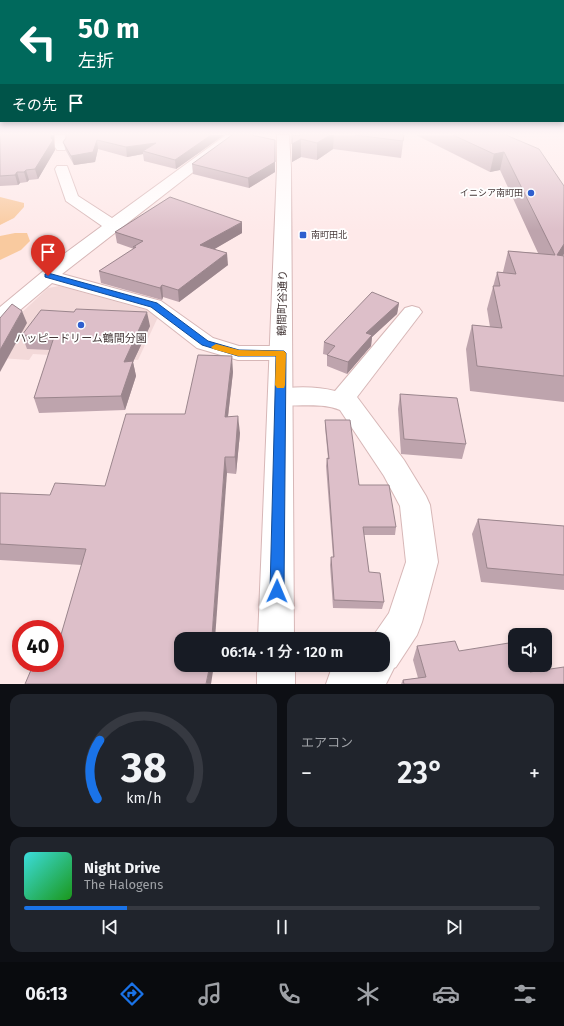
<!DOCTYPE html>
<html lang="ja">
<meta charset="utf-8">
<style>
body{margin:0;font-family:"Fira Sans","Noto Sans JP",sans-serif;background:#20242c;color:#f1f3f6;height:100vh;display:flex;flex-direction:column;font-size:15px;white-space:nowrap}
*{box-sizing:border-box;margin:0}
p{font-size:13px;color:#9ea1a6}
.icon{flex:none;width:22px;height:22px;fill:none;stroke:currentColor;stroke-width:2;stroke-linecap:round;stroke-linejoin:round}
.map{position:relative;height:684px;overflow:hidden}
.panel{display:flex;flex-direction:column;gap:10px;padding:10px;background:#0d0f14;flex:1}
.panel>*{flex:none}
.guide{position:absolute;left:0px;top:0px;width:564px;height:122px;box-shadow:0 2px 6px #0003;background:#00695c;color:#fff;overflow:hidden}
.fabs{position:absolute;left:508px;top:628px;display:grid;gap:8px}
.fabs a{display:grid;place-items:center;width:44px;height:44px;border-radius:8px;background:#171b24;box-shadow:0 2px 6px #0003;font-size:20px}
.speed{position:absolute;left:12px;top:620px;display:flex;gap:8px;font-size:20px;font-weight:700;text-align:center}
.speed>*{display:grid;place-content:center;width:52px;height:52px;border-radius:50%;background:#171b24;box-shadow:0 2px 6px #0003;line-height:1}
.speed .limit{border:6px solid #d22;background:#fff;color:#111}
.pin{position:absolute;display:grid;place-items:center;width:34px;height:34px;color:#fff;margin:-41px -17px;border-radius:50% 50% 50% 0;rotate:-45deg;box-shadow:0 0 4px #0007}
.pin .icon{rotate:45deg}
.me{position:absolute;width:44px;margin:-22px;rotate:1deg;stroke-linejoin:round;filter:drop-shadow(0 0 3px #0008)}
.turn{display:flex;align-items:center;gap:14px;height:84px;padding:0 12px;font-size:18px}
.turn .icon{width:52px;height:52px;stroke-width:2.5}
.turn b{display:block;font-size:28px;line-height:34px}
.then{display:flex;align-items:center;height:38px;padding:0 12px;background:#0003;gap:8px;font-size:15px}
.big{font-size:30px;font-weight:600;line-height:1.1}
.panel .tile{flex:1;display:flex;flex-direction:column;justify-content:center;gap:6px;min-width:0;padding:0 14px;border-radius:12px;background:#20242c}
.panel .dial{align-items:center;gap:0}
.dial svg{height:104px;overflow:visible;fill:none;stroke:#363941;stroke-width:7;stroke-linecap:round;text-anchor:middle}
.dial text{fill:#f1f3f6;stroke:none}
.song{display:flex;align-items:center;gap:12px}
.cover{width:48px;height:48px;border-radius:6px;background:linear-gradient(135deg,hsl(180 70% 55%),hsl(120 70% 35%))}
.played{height:4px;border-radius:2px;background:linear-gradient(90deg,#1a73e8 20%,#363941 20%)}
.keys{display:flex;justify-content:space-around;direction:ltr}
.heat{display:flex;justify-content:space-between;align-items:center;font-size:22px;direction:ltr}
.panel .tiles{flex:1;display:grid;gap:10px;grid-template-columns:1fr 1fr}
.tile:last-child{grid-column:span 2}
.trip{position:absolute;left:174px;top:632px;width:216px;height:40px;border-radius:12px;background:#171b24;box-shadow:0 2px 6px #0003;font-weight:600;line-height:40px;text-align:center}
.tab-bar{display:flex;height:64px;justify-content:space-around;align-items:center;background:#090b0e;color:#9ea1a6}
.tab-bar .icon{width:28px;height:28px}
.tab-bar .active{color:#1a73e8}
.tab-bar b{font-size:18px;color:#f1f3f6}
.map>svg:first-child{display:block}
</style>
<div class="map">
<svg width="564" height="684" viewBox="0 0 564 684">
<rect width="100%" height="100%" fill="#fee9e9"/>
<!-- built -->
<path fill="#f3d9d9" d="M59,286L150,311L158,317L138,360L33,354L29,360L0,358V333L48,288Z"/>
<!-- green -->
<g fill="#f9ca9f">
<path d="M0,197L24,203V207L14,218L0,225Z"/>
<path d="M15,233H27L30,241L21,250L0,260V236Z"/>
</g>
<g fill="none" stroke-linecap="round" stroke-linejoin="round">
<!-- minor casing -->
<g stroke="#d7b7b7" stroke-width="2">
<g id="minor">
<path d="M55,135H67V147L65,150H57L55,147Z"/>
<path d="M226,135H253L251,138L234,141L228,145L62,274L161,301L213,338L239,346H281L289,348L292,353L289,358L281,360H238L197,348L147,309L52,283L7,321L0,323V307L64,254L102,226L66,201L55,169L57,166H67L78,196L112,218Z"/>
<path d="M412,306L419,308L422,312L357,397L404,460L426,496L430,505L438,562L422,622L417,635L396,667L394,668L386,684H326L331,670L343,665H383V639H371L389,613L406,562L400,506L384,476L340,410C318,401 294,409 271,403L268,397L271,391C290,386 316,386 335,391L405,308Z"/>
</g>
</g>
<!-- tertiary casing -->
<g stroke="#d7b7b7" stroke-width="2">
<g id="tertiary">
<path d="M277,135H289L291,168L294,639H258L277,168Z"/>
<rect x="257" y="665" width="38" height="19"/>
</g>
</g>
<!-- minor -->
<use href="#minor" fill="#fff" fill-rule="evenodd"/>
<!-- tertiary -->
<use href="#tertiary" fill="#fff" fill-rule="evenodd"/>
</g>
<!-- wall -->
<g fill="#bea4ad">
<path d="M0,135H54V143L55,150L38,179L29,180L27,182L20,183L18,185L0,186Z"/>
<path d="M66,135H224L176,169L144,161L143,154L127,157L98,149L95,162L74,165L66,151L63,142L66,138Z"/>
<path d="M292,135L299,136L300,135H404L401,158L333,149L317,160L301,157L292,162Z"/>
<path d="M416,135H506L564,186V254L563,255L564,256V402L470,391L466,349L472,325L490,327L487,309L497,272H503L508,251L538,253L500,170L490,172Z"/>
<path d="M192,164L275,172L249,188L193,174Z"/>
<path d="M115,232L242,233L214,249L228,265L179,302L163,297L162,300L101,283L99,271L134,249L117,243Z"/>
<path d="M399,303L397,314L372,337L371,346L347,374L327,366V355L323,354L324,342Z"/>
<path d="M150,326L133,362L136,376L125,410L39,413L34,398L50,350L27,349L22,335Z"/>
<path d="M233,372L228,417L240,433L236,474L227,473L58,645L82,565L0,560V493L50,495L105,486L185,414Z"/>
<path d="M400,394L466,444L462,459L401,454L398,409Z"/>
<path d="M325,420L359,485L396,527L395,535H364L369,572L384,602L382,609L333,608L330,565L331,557H333L326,466L327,458H328L325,427Z"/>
<path d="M478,519L564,526V590L481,582L472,534Z"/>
<path d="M417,646L459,651L530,672L564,684H401L403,680L418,678L413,660Z"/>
</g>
<!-- shaded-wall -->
<g fill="#9b868d">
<path d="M51,135H54V143L55,150L38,179L35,169Z"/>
<path d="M211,135H224L176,169L175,160Z"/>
<path d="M330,135H334L333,149L317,160V143Z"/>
<path d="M301,139V157L292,162V144Z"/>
<path d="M97,140L98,149L95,162L74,165L71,156Z"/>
<path d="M275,140V172L249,188L248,178Z"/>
<path d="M156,143L143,151V154L127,157L126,147Z"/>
<path d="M504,152L500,170L490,172L494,154Z"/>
<path d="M26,170L29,180L27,182L24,172Z"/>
<path d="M17,172L20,183L18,185L15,175Z"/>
<path d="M242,222V233L201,257L200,245Z"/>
<path d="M564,244V254L549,277L557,255Z"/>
<path d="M227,253L228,265L179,302L178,290Z"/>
<path d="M162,285L163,297L162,300L160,288Z"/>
<path d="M399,303L397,314L372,337L371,346L347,374L348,362L366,333Z"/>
<path d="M22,311L27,323L0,372V350Z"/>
<path d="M147,312L150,326L133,362L136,376L125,410L121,396L124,362Z"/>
<path d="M232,356L233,372L226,433L225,417Z"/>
<path d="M238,416L240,433L236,474L235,457Z"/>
<path d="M225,457L227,473L215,639H212V636Z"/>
<path d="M210,665H214L211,684H206Z"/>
</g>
<!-- building -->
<g fill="#ddbfc9" stroke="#9b868d">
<path d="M0,135H51V138L53,140L35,169L26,170L24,172H17L15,175L0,176Z"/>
<path d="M66,135H211L175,160L143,151L156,143L126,147L97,140L93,152L71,156L63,142L66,138Z"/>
<path d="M232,135H251L275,140V162L248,178L192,164Z"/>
<path d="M292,135L299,136L300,135H330L317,143L301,139L292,144Z"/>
<path d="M355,135H404L403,141Z"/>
<path d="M453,135H506L539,149L564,186V244L557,255L564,256V376L477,366L472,325L502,328L493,286H500L497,272L516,274L508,251L555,255L504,152L494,154Z"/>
<path d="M170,197L242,222L200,245L227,253L178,290L162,285L160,288L99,271L136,247H133L143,241L115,232Z"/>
<path d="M372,292L399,303L366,333L372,335L348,362L327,355L335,346L324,342Z"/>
<path d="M12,304L22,311L0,350V318Z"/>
<path d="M76,309L147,312L124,362L133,361L121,396L34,398L54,337L22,335L41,310L74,312Z"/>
<path d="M198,355L232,356L225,417L238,416L235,457H225L212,636H214V639H181V665H210L206,684H25L34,663H55V645H58L86,549L0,544V493L50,495L55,483L105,486L126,414H185Z"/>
<path d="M400,394L457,398L466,444L404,439Z"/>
<path d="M325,420H350L359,485H389L396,527H363L369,572L380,573L384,602L334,600L331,557H334L327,458L329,459Z"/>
<path d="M478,519L564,526V575L487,568Z"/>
<path d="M455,641L459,651L515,642V665H527L530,672L564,667V684H404L403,680L426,677L417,646Z"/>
</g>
<!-- sky -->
<linearGradient id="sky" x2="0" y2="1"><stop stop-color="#9a9dd6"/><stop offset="0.58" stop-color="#fff5f5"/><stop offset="1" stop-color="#fff5f5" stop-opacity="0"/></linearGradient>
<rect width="564" height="231" fill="url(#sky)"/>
<!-- route -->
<path fill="#1a73e8" stroke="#114b97" d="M48,273L157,303L208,341L239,350L284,351L286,353L284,591L282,596L277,598L272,596L270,591L276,356H238L202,345L151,307L45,277V274Z"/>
<!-- slow -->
<path fill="#f59e0b" d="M216,344L239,350L284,351L286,353L285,385L284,388H277L275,385L276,356H238L213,349L211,347Z"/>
<!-- markers -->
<g fill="#2e5fce" stroke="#fff" stroke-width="1.5">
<circle cx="531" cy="193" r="4"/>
<rect x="299" y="231" width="8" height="8" rx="2"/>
<circle cx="81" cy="325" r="4"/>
</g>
<g text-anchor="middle" stroke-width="3.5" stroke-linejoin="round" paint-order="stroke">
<!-- far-poi labels -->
<g font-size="9" fill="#443737" stroke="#fff" text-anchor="end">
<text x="523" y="196">イニシア南町田</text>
<text x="311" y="238" text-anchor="start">南町田北</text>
</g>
<!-- street labels -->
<g font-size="11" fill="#443737" stroke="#fff">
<text transform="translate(282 303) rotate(-89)" y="4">鶴間町谷通り</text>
</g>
<!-- poi labels -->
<g font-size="11" fill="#443737" stroke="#fff">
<text x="81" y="342">ハッピードリーム鶴間分園</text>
</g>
</g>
</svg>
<div class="fabs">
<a><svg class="icon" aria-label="sound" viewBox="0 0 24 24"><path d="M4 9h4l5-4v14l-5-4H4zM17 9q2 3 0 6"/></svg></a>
</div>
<div class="speed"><div class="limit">40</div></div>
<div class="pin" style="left:48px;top:276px;background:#d93025"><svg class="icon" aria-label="arrive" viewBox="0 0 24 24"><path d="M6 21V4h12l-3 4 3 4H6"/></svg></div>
<svg class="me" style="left:277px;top:591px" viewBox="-20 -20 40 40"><path d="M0-17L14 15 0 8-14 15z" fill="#1a73e8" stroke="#fff" stroke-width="4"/></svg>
<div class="trip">06:14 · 1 分 · 120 m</div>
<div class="guide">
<div class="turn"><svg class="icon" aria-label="left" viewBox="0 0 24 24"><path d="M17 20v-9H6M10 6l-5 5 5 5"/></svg><div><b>50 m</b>左折</div></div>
<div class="then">その先<svg class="icon" aria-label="arrive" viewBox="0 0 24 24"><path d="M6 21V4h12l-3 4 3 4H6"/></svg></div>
</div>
</div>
<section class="panel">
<div class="tiles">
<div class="tile dial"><svg viewBox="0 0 100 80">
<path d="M14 69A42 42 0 1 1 86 69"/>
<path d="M14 69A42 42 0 0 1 16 24" stroke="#1a73e8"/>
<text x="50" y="56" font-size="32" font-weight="700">38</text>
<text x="50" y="72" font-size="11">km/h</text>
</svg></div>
<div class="tile"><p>エアコン</p>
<div class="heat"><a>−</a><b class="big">23°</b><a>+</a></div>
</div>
<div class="tile">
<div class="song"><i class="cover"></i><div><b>Night Drive</b><p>The Halogens</p></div></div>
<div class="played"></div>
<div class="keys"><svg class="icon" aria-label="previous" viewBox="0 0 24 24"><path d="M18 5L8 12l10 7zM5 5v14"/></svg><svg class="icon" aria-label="pause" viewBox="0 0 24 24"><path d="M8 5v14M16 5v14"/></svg><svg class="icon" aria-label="next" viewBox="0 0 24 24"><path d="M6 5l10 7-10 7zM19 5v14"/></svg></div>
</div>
</div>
</section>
<nav class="tab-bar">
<b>06:13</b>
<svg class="icon active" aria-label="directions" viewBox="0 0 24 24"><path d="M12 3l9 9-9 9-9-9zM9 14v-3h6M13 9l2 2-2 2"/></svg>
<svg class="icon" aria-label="music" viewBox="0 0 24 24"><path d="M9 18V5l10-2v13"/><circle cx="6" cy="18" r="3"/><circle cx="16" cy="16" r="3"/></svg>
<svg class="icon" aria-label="phone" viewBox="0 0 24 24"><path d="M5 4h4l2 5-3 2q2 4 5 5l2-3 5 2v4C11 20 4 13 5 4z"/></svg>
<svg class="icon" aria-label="climate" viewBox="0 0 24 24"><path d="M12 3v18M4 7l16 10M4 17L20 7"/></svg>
<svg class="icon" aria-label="car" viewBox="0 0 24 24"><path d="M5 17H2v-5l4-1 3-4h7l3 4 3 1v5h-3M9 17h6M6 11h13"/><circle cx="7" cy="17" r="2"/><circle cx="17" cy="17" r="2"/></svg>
<svg class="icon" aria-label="filters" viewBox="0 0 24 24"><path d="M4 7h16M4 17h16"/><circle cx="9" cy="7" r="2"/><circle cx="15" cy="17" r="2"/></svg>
</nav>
